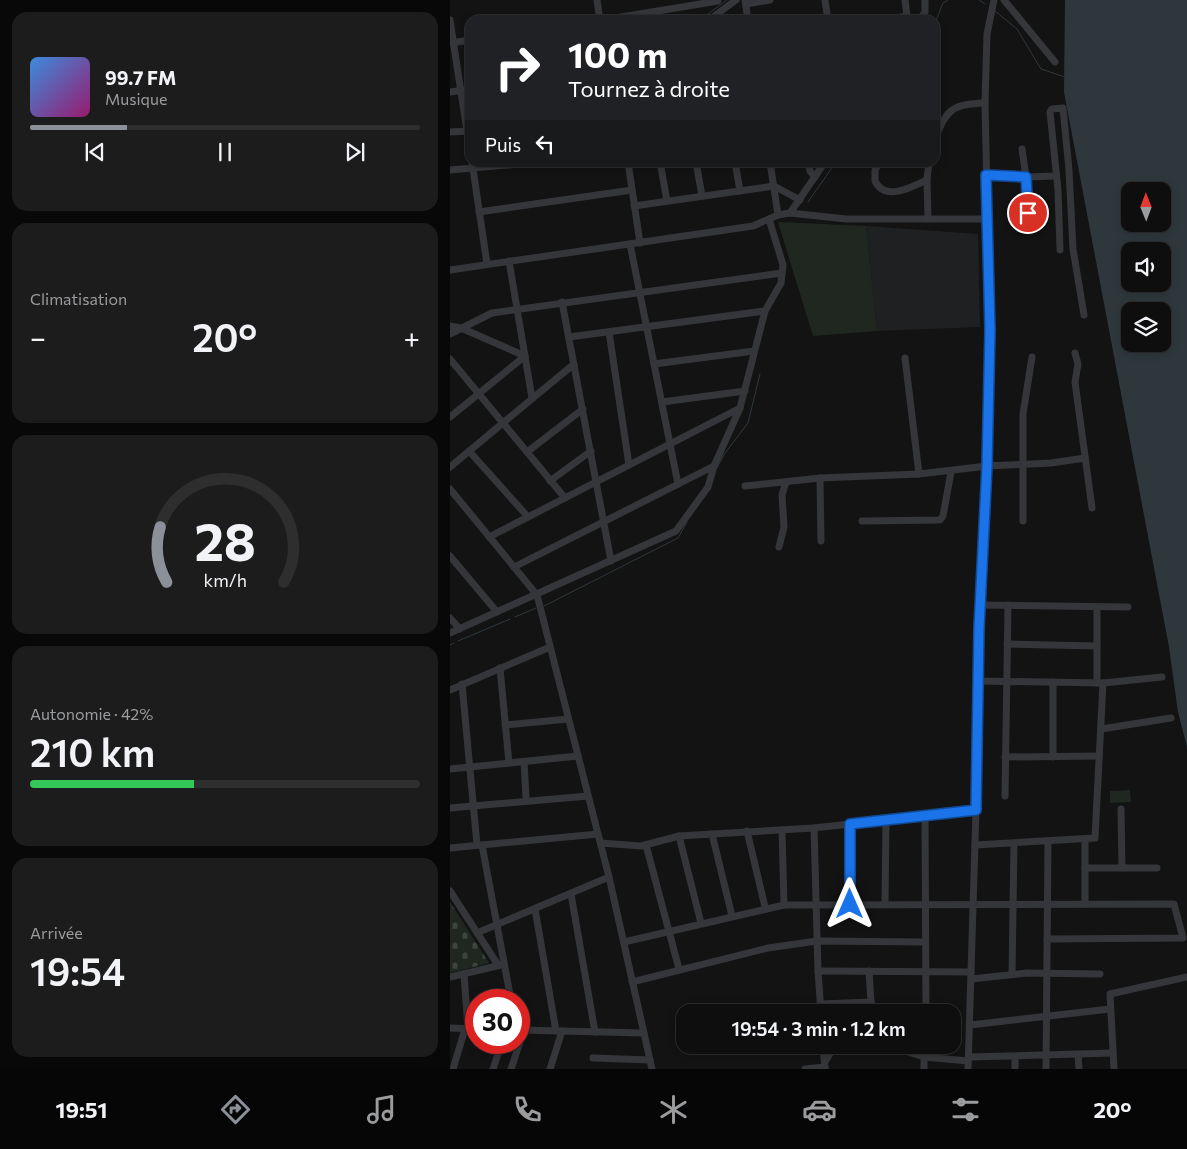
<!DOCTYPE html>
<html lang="fr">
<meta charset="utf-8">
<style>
body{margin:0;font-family:Commissioner,sans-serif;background:#1c1c1d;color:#f1f3f6;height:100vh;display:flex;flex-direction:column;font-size:19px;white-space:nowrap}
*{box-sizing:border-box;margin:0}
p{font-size:16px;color:#9b9c9e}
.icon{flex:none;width:28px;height:28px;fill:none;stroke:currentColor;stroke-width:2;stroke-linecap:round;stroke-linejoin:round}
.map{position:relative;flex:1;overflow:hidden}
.side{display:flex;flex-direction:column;gap:12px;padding:12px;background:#080808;width:450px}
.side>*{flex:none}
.banner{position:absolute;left:15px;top:15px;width:475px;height:152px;border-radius:15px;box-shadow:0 2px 8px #0003,0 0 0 1px #2e2e2f;background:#202124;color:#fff;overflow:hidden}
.needle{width:32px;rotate:359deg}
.buttons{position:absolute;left:671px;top:182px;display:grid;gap:10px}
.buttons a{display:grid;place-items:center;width:50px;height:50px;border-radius:10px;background:#0e0e0f;box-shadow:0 2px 8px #0003,0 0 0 1px #2e2e2f;font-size:25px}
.speed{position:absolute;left:15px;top:989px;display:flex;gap:10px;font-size:25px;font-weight:700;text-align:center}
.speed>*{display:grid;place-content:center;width:65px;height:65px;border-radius:50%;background:#0e0e0f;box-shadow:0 2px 8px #0003,0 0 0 1px #2e2e2f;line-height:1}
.speed .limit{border:8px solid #d22;background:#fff;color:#111}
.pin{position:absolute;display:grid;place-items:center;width:42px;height:42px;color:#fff;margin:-21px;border:2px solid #fff;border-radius:50%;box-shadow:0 1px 5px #0007}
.me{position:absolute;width:55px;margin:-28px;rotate:0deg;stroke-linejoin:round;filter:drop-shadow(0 0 4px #0008)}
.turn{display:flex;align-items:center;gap:18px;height:105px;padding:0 20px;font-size:22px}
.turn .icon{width:65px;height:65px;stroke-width:2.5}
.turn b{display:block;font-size:35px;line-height:42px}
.then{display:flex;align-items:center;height:48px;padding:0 20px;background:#0003;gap:10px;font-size:19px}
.big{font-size:38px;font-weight:600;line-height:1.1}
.side .tile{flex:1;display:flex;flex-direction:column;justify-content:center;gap:8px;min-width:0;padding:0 18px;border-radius:15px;background:#1c1c1d}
.side .dial{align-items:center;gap:0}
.dial svg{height:130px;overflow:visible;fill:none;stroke:#2e2e2f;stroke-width:7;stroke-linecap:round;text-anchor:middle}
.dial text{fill:#f1f3f6;stroke:none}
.song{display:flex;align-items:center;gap:15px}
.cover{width:60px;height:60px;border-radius:8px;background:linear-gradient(135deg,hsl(210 70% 55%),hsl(320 70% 35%))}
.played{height:5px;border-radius:2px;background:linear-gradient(90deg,#8c9099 25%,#2e2e2f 25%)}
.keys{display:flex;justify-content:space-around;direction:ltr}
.heat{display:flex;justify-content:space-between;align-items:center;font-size:28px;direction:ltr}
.charge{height:8px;border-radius:4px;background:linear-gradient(90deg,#34c759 42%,#2e2e2f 0)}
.trip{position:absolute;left:226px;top:1004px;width:285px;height:50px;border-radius:15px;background:#0e0e0f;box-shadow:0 2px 8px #0003,0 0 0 1px #2e2e2f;font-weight:600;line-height:50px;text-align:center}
.tabs{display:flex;height:80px;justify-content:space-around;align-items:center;background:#060606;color:#9b9c9e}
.tabs .icon{width:35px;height:35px}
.tabs .selected{color:#8c9099}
.tabs b{font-size:22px;color:#f1f3f6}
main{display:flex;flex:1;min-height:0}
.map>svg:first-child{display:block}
</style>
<main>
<section class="side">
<div class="tile">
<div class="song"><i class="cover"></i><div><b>99.7 FM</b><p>Musique</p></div></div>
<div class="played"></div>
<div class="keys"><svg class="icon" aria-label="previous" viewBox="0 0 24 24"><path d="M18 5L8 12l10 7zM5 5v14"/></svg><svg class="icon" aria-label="pause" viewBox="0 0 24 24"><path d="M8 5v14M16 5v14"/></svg><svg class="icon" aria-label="next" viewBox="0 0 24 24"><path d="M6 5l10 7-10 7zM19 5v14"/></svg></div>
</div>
<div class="tile"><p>Climatisation</p>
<div class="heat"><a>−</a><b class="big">20°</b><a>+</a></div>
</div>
<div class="tile dial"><svg viewBox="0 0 100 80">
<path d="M14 69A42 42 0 1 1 86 69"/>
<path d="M14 69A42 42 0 0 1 10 35" stroke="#8c9099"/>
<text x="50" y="56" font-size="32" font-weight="700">28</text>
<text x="50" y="72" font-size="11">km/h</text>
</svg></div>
<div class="tile"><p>Autonomie · 42%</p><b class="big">210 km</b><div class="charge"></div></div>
<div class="tile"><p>Arrivée</p><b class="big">19:54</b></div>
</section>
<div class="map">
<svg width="737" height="1069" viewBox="0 0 737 1069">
<defs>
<pattern id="cemetery-stones" width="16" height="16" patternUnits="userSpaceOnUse" patternTransform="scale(1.25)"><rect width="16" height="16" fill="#202720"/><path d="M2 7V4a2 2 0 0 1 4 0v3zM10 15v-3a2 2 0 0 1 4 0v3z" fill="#3d443e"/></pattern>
</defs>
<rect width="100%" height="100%" fill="#131314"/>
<!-- built -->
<path fill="#1f2021" d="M416,226L528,234L530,327L427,331Z"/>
<!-- cemetery -->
<path fill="url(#cemetery-stones)" d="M0,902L39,963L0,973Z"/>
<!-- green -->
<g fill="#202720">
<path d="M328,222L416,226L427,331L363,336Z"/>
<path d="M680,790L681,802L660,803V791Z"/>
</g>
<!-- water -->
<path fill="#2e383c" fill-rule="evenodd" d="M615,0H737V747L728,712L719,647L614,92ZM680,191H712V224H680ZM680,251H712V284H680ZM680,311H712V344H680Z"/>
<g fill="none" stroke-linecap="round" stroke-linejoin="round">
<!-- stream -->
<g stroke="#2e383c" stroke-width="1">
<path d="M529,0L535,4"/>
<path d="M545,11L567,29L591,69L615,77"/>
<path d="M250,20L277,0"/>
<path d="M485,23L493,3L498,0"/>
<path d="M358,202L386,162"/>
<path d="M267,468L275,453L298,423L310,374"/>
<path d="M94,606L228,538L237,522"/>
<path d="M65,617L86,608"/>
<path d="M8,641L60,619"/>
<path d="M0,645L4,643"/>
</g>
<!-- minor -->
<g stroke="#343639" stroke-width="7">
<path d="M147,0L150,20"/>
<path d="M295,0L298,20"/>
<path d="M375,0L378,20"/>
<path d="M455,0L457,16"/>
<path d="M554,0L605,62"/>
<path d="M296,4L320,0"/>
<path d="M0,20L20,151"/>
<path d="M153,20L268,1"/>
<path d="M259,20L286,0"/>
<path d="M433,20L457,16L463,20"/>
<path d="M469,20L475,12V0"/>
<path d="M1,43L20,40"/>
<path d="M0,92L20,89"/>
<path d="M0,132L20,131"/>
<path d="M485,139C497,109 502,104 535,103"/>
<path d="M572,149L576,177L606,176"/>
<path d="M22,162L37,264"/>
<path d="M178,162L190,243"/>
<path d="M210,162L217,201"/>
<path d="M246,162L252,196"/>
<path d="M285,162L290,191"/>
<path d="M320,162L328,215"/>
<path d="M358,162L360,171L365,177"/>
<path d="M430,162L425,170V181C435,202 462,187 477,180"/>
<path d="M0,170L91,162"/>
<path d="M536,175L576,177L579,231"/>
<path d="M184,206L324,186L350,200"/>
<path d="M29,212L182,190"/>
<path d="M340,213L375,162"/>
<path d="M478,219L477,180L479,162"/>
<path d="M180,244L228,484"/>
<path d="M610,250L608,190L600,112L602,109L613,108L619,170L623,249L634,315"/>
<path d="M59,261L82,398"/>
<path d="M0,270L303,226L328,215L340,213L396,219H538"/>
<path d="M112,302L161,561"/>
<path d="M0,326L11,328L75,356L0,417"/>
<path d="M159,332L179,465"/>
<path d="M0,334L42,313L332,273"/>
<path d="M119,337L315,311"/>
<path d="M625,353L628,364L625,382L642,508"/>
<path d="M455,358L469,474"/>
<path d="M0,359L115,498"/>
<path d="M204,364L304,351"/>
<path d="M212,402L295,391"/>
<path d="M19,451L78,517"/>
<path d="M77,452L133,409"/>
<path d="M0,467L124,364"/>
<path d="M370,478L371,541"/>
<path d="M100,481L141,451"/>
<path d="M295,486L370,478L469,474L537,466L601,463L635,458"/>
<path d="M0,489L87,595L159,877L202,1069"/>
<path d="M412,521L490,520L493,516L501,472"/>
<path d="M573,521V414L582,357"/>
<path d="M39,537L290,408"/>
<path d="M329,547L334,527L332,495L336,482"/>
<path d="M0,556L47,612"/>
<path d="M64,567L264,466"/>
<path d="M530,605L678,607"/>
<path d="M647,607V683"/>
<path d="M0,618L10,629"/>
<path d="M0,633L226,531L258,487L264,466L290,408L315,311L331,283L333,265L319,219"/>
<path d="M557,644L647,646"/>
<path d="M50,668L59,763"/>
<path d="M528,681L653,683L712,677"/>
<path d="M12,684L27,845"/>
<path d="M0,690L100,647"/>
<path d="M55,725L118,719"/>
<path d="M651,729L721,718"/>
<path d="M555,757L649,756"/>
<path d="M603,757V682"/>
<path d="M74,762L76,797"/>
<path d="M0,769L128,756"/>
<path d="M555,796L558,605"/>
<path d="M0,808L138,796"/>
<path d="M671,809L672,868"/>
<path d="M475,816L476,1012"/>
<path d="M364,828L368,971L371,1012"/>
<path d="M332,830L334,905"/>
<path d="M297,831L315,907"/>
<path d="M262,834L282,916"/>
<path d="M229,836L251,923"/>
<path d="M635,839V904"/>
<path d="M151,843L191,846L229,836L364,828L526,810"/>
<path d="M32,845L61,1000"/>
<path d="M196,845L229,969"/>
<path d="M525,845L645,838L653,683"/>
<path d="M0,848L148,834"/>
<path d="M635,868H707"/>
<path d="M0,891L48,965"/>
<path d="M121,894L145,1032"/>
<path d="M435,904L436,820"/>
<path d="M400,905V824"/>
<path d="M85,909L106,1031"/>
<path d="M27,933L159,877"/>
<path d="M174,942L334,905L724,904L733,938L597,939"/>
<path d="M368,971L521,972"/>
<path d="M419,971L421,1002L425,1012"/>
<path d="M14,974L18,1029"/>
<path d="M562,974L564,843"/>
<path d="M0,977L51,965"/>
<path d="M521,979L577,973L650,974"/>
<path d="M182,982L318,948L367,941L474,942"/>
<path d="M371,1004L421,1002"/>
<path d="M520,1025L660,1009"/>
<path d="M0,1028L26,1029"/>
<path d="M69,1030L194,1033"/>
<path d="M373,1045L375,1069"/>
<path d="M436,1045L474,1057L518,1061"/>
<path d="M628,1055L629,1069"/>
<path d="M519,1057L663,1053"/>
<path d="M143,1058L200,1060"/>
<path d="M375,1062L385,1045"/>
<path d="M3,1069L15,1029"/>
<path d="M43,1069L52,1042"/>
<path d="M61,1069L74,1030"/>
<path d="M100,1069L112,1031"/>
<path d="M355,1069L375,1067"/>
<path d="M474,1069V1045"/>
<path d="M518,1069L526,810L529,628L537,466L540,330L535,103L537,34L544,0"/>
<path d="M565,1069V1057"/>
<path d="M596,1069L598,841"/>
<path d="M664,1069L660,994L737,977"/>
</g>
</g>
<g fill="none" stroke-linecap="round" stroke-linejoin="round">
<!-- route casing -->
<g stroke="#114b97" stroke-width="12">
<path id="route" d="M400,904V824L526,810L529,628L537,466L540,330L536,175L576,177L578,213"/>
</g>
<!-- route -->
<use href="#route" stroke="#1a73e8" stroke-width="9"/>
</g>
</svg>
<div class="buttons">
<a><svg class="needle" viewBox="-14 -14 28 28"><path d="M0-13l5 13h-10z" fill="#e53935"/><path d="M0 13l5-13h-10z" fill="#9b9c9e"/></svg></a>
<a><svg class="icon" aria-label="sound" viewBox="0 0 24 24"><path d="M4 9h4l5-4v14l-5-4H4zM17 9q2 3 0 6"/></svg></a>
<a><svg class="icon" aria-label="layers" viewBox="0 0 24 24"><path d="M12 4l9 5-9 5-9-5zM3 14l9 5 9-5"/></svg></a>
</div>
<div class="speed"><div class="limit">30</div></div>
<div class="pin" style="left:578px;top:213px;background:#d93025"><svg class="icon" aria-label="arrive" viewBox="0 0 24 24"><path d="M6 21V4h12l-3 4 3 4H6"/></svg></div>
<svg class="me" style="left:400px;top:904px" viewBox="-20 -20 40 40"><path d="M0-17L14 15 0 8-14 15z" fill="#1a73e8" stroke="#fff" stroke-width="4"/></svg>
<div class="trip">19:54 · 3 min · 1.2 km</div>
<div class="banner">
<div class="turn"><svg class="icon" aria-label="right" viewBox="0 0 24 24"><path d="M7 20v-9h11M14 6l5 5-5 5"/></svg><div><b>100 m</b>Tournez à droite</div></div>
<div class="then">Puis<svg class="icon" aria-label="left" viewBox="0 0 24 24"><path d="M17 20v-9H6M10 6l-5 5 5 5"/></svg></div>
</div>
</div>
</main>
<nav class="tabs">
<b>19:51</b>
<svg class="icon selected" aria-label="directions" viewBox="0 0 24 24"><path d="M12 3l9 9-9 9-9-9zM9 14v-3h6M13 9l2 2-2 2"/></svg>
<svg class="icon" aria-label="music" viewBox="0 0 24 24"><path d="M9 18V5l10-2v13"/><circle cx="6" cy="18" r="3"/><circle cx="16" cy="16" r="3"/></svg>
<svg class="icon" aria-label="phone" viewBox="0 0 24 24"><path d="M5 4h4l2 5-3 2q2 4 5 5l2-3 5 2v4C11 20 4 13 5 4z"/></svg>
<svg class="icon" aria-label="climate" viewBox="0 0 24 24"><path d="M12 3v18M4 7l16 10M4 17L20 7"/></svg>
<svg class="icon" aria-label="car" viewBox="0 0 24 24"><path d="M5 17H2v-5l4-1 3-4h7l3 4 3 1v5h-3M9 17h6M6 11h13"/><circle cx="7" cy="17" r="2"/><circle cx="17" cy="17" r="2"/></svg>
<svg class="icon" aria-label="filters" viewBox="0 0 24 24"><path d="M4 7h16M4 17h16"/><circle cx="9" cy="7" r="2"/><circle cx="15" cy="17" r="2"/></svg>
<b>20°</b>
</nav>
